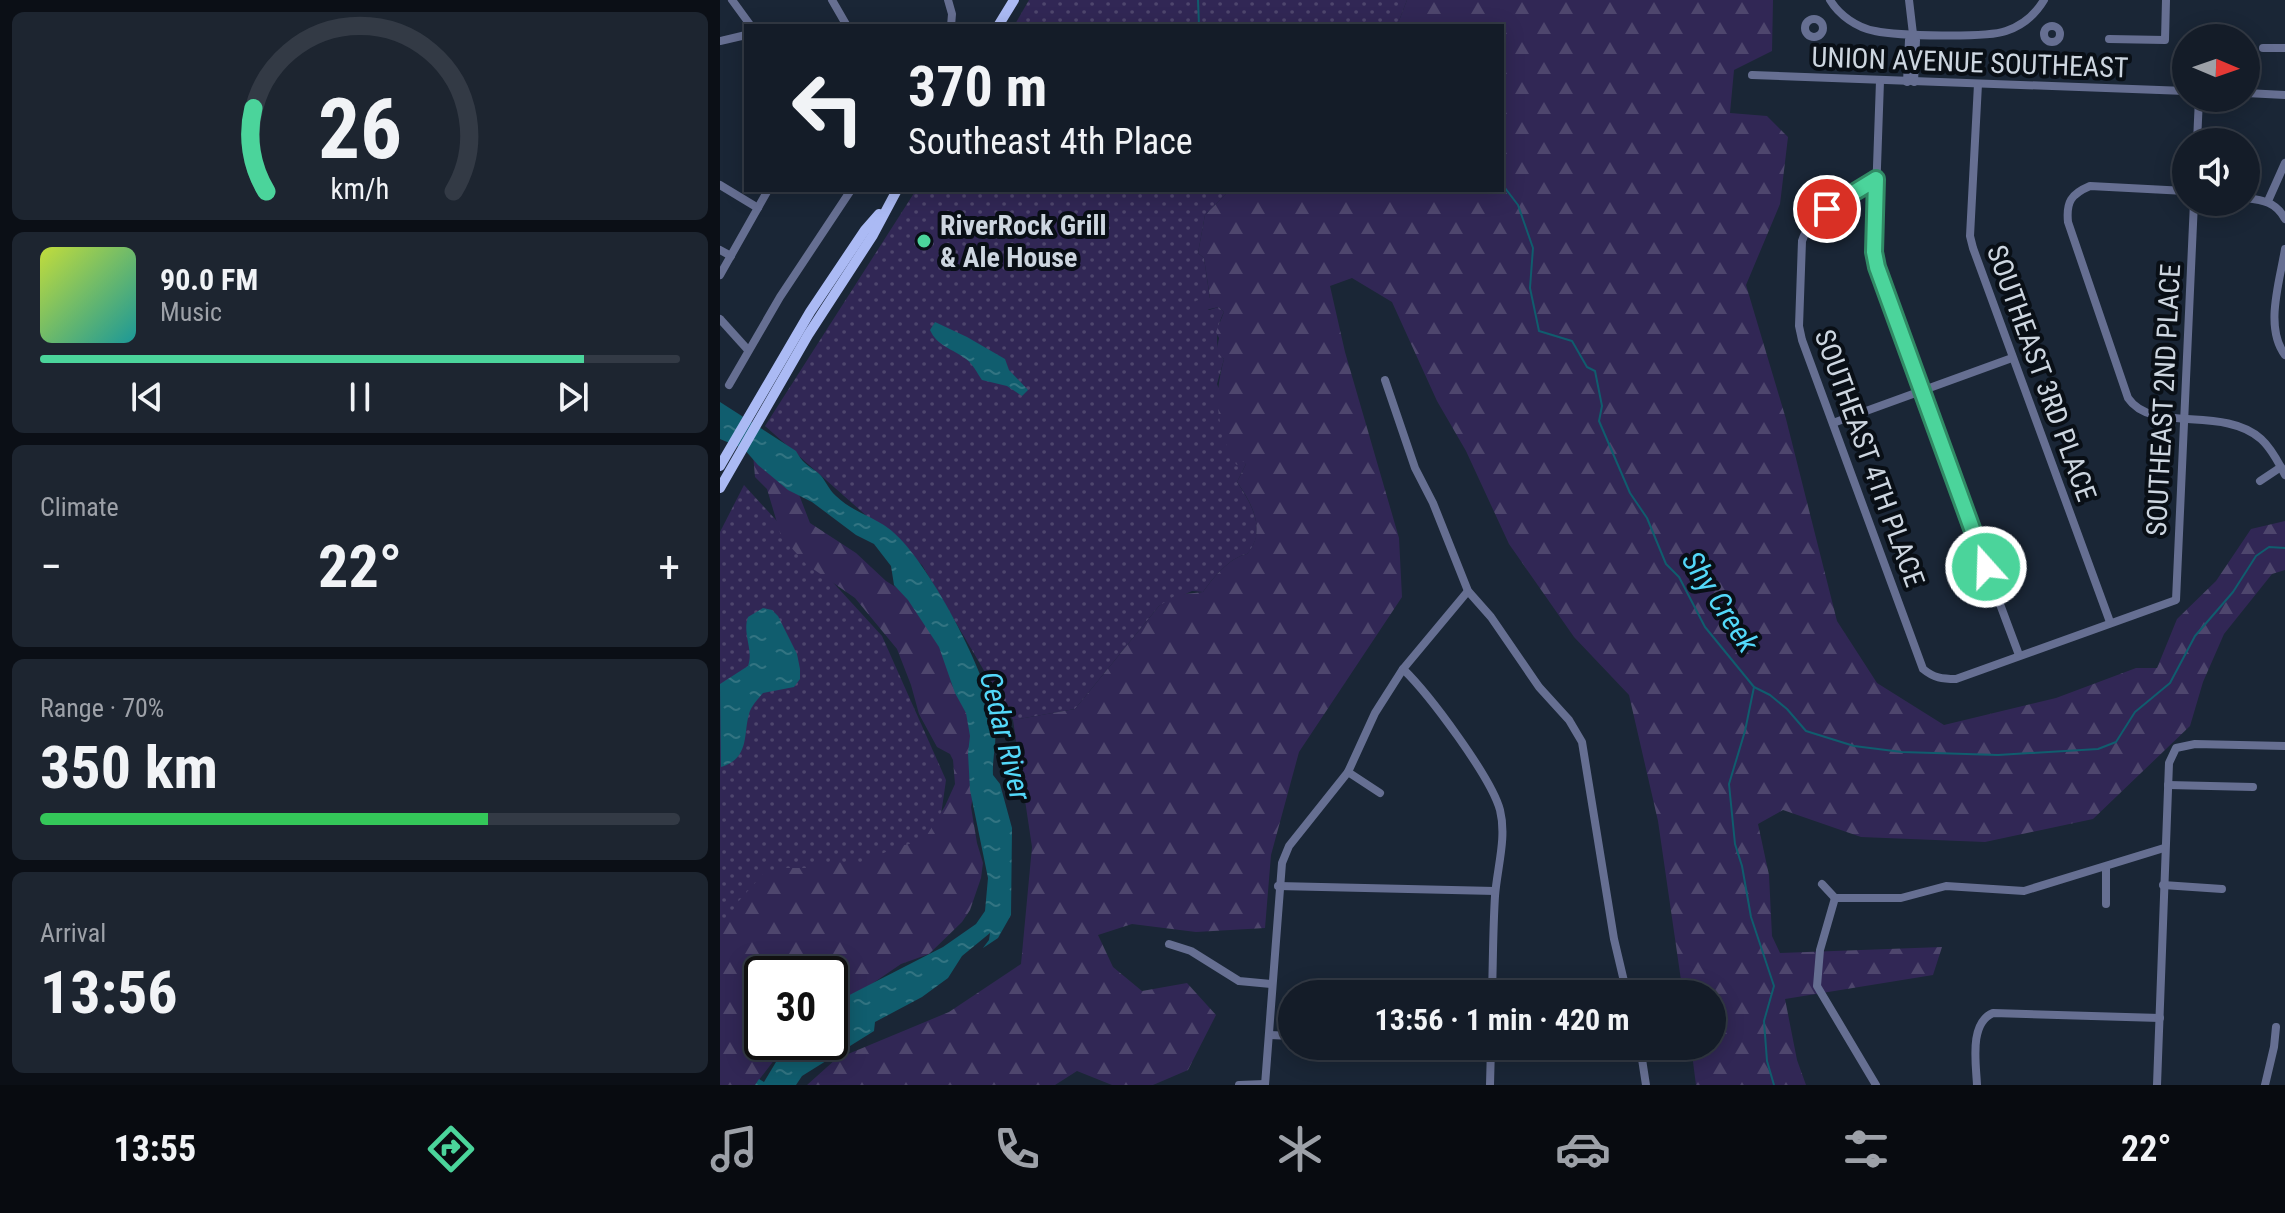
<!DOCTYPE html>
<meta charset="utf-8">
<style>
body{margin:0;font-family:"Roboto Condensed",sans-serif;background:#1d2530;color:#f1f3f6;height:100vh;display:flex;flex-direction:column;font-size:30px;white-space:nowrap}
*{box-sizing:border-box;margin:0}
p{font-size:26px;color:#9da1a8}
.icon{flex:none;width:44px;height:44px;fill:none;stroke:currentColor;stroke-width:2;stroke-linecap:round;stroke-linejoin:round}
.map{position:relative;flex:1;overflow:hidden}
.drawer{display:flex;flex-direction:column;gap:12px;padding:12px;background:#0b0f16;width:720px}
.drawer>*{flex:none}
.hud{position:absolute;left:24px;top:24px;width:760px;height:168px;border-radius:0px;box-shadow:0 4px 20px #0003,0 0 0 2px #333a45;background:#141c28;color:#f1f3f6;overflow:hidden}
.needle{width:52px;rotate:92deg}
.controls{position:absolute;left:1452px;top:24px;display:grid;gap:16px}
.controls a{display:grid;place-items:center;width:88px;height:88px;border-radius:50%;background:#141c28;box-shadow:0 4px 20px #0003,0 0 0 2px #333a45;font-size:40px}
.speed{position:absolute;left:24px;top:956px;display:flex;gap:16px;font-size:40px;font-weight:700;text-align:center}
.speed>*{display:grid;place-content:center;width:104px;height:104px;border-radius:50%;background:#141c28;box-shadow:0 4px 20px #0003,0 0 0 2px #333a45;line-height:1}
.speed .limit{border:4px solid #111;border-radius:12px;background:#fff;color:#111}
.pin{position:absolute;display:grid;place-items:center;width:68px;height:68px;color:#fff;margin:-34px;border:4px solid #fff;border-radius:50%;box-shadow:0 2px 8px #0007}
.me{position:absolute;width:88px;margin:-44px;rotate:340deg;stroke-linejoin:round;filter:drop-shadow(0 0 6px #0008)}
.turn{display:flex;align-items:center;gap:28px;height:168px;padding:0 32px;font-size:36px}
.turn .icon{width:104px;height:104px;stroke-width:2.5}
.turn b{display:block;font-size:56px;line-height:68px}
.big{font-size:60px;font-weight:700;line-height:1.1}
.drawer .card{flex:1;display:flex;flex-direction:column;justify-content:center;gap:12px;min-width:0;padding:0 28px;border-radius:12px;background:#1d2530}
.drawer .dial{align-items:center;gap:0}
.dial svg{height:208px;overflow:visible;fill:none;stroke:#333a45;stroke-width:7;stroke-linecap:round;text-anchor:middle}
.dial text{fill:#f1f3f6;stroke:none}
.song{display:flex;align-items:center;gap:24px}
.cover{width:96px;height:96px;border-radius:12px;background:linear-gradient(135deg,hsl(70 70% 55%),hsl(180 70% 35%))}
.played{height:8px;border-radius:4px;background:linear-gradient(90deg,#4bd49b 85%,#333a45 85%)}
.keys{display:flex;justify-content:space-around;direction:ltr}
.heat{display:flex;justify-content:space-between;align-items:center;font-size:44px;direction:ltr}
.charge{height:12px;border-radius:6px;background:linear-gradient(90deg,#34c759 70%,#333a45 0)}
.trip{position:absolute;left:558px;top:980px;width:448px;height:80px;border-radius:40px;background:#141c28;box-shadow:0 4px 20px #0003,0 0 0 2px #333a45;font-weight:700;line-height:80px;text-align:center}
.dock{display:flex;height:128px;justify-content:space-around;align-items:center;background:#080b10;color:#9da1a8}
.dock .icon{width:56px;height:56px}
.dock .current{color:#4bd49b}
.dock b{font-size:36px;color:#f1f3f6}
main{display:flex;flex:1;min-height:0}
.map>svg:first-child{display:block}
</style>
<main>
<section class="drawer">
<div class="card dial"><svg viewBox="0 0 100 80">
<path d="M14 69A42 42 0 1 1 86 69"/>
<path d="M14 69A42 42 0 0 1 9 37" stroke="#4bd49b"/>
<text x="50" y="56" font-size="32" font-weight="700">26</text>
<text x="50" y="72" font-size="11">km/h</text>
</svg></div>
<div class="card">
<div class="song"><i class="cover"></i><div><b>90.0 FM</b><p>Music</p></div></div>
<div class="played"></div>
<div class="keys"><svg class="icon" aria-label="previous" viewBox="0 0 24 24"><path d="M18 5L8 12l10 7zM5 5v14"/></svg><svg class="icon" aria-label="pause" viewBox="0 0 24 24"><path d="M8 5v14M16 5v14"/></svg><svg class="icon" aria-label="next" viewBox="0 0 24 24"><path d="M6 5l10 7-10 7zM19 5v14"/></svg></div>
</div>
<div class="card"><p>Climate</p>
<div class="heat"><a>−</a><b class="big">22°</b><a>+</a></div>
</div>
<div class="card"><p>Range · 70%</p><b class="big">350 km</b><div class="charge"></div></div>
<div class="card"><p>Arrival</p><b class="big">13:56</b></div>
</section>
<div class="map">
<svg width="1565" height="1085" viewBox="0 0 1565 1085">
<defs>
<pattern id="grass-dots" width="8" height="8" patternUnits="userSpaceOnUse" patternTransform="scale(2)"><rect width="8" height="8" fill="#312755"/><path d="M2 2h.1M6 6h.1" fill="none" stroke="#4e466d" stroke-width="1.8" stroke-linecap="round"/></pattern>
<pattern id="forest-firs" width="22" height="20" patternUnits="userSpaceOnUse" patternTransform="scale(2)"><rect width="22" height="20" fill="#312755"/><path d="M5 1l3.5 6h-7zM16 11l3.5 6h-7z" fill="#4e466d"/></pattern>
<pattern id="water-ripples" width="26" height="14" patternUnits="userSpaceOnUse" patternTransform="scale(2)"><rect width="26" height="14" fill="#105d6e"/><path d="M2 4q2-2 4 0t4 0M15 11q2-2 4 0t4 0" fill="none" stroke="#327482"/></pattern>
</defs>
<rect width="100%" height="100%" fill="#1a2636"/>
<!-- grass -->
<g fill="url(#grass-dots)">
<path d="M309,0H687L677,26H294Z"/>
<path d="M196,190H510L485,215L478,253L484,258L490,299L476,301L489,310L499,307L504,312C497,324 493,350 504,359L497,384L526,464L517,482C531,503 548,531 527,554C510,557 493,578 483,592L472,591L439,606L355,709L293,720L202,565L45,426Z"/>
<path d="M24,485L162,636L226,780L220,822L197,872L0,981V532Z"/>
</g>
<!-- forest -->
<g fill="url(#forest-firs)">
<path d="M687,0H1053L1052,51L1014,70L1010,113L1047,116L1068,137L1060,204L1026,285L1066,419L1117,621L1157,683L1224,725L1336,698L1416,668H1437L1457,619L1496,581L1531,529L1565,521V570L1552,574L1504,634L1483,682L1470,726L1373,819L1265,842L1141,837L1063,810L1038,824L1049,875L1052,936L1060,953L1222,947L1213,975L1065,999L1077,1060L1086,1085H976L971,1046H992V994H963L938,821L909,695L854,637L789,544L746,451L717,401L672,302L632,278L610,286L625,352L679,538L682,597L579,752L551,855L545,928L476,932L412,924L378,935L393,967L422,991L467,983L496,1015L468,1070L433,1085H392L357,1071L335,1085H87L116,1059L229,1012L301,964L312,847L293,720L355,709L439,606L456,595L483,592C493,578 510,557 527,554C547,531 532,503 517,482L526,464L523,461L517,465L512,460C497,421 493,401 504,359C496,353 497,348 499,338L496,332L504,312L499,307L481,311L475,301L490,298L484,258L478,253L485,215L510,190H782V26H677Z"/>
<path d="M33,454L78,492L90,523L136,553L166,581L190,596L251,698L254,791L251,807L257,843L263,863L261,878L250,910L242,922L209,954L181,964L140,992L110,1005V974H42V1042H68L35,1085H0V933L17,903L44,873L66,868H89L112,862L140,863L180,846L194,843L207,835L225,806L235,784L233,760L230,754L217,747L199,714L191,685L177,649L135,598L86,564L61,536L47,489L35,477Z"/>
</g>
<!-- water -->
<g fill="url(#water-ripples)">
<path d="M215,322L247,337L285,359L289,370L308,390L302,396L287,386L262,380C257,373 253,364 246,359C233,349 217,346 210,330Z"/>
<path d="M0,402L76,451C82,462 87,465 97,472C105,478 108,489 116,496C131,511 152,516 168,528C206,555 271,679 275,726C277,742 272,759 273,775L280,784L292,828L291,915L278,938L263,948L269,940L270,933L242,956L228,978L202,997L155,1022L154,1031L82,1076L76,1085H35L39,1079L44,1082L68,1042H110V1005L223,947L256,924L265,911L268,878L250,790L248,753L250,736L246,713L235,693L219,647L188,600L174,585L171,566L154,544L136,535L92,502L68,490L38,465L24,449L0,439Z"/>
<path d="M43,608L52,610L58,616L77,654L80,669V679L74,687L43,693C38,699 31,706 29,714C23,735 30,758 1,767L0,684L28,666C34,650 22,634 28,617Z"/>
</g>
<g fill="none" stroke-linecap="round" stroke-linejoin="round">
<!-- stream -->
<g stroke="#105d6e" stroke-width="2">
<path d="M478,0L479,26"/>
<path d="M782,184L798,205L813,248L810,288L819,331L852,341L867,367L875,371L882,406L879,421L910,493L927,518L946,564L959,577L985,627L1034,687L1025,731L1009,784L1015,844L1022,866L1031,917L1054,986L1044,1021L1047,1061L1054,1085"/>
<path d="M1034,687L1050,695L1067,709L1086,731L1134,746L1182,752L1278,755L1378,749L1396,742L1415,712L1450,683L1475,636L1513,592L1536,556L1549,547L1565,548"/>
</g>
<!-- minor -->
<g stroke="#666f92" stroke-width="8">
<path d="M12,0L31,26"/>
<path d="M112,0L127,26"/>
<path d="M228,0L232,14L231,26"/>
<path d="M1110,0C1119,15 1137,28 1155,31C1178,36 1267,38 1286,31C1304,25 1315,15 1324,0"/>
<path d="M1189,0L1193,34"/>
<circle cx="1094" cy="28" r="9"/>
<circle cx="1332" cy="34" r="8"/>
<path d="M1389,39L1445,40L1446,0"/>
<path d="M0,41L26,35"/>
<path d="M1543,48H1565"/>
<path d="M1032,75L1466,91"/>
<path d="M1160,81L1154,252L1157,267L1200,390L1299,655"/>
<path d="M1187,82L1189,40L1193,34L1196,40L1194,82"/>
<path d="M1258,84L1250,236L1253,248L1390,622"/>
<path d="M1526,93L1565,95"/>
<path d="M1477,142L1479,98"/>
<path d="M1156,179C1129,194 1092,209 1082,241L1079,326L1082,340L1203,669C1214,678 1222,679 1236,679L1456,600L1474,202"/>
<path d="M0,185L38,208"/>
<path d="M1466,191L1370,186C1351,194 1346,202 1348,222L1408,398C1432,434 1503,405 1541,439C1551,448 1559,463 1565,475"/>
<path d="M1526,198C1543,200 1556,202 1565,219"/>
<path d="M1548,201L1565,163"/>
<path d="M1565,249C1560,281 1544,327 1565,355"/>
<path d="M0,250L11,256"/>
<path d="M0,275L48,190"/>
<path d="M0,319L28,350"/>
<path d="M665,380L695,468L713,503L748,591L771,617L819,687L849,720L862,742L894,939L907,994"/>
<path d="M9,385L60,297L131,190"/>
<path d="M1113,423L1292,358"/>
<path d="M1540,481L1561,467"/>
<path d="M683,669C709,694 771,777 780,810C787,838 777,868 775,896C773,928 773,961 772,994"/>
<path d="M628,772L660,793"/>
<path d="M1448,785L1533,787"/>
<path d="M1386,867V904"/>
<path d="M1102,884L1115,898H1181L1226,886L1304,891L1444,848"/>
<path d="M1443,885L1502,889"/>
<path d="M558,886L775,891"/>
<path d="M1115,898L1100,950L1097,986L1156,1085"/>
<path d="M449,944L471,951L519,981L551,984"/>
<path d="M661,994L662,993"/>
<path d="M549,1035L572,1036"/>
<path d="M920,1046L926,1085"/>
<path d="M519,1085L545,1084"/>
<path d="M545,1085L562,863L569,846L628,772L655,713L683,669L748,591"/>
<path d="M770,1085L771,1046"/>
<path d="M1257,1085C1256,1063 1249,1023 1273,1013L1440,1018"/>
<path d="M1437,1085L1449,763L1456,748L1475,744L1565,746"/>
<path d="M1545,1085L1554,1047L1556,1027"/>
</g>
<!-- major -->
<g stroke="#abbaf4" stroke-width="10">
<path d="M278,26L294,0"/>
<path d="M0,466L90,312L145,230L159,214"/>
<path d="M0,488L88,335L153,235L177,190"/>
</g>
</g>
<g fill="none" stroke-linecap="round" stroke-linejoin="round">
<!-- route casing -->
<g stroke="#318a65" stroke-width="20">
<path id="route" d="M1107,209L1156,179L1154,252L1157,267L1266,567"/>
</g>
<!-- route -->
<use href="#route" stroke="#4bd49b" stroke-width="14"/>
</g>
<!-- markers -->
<circle fill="#4bd49b" stroke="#090f16" stroke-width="3" cx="204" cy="241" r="8"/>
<g text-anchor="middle" stroke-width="8" stroke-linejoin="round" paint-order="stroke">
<!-- street labels -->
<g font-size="28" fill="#cdd6e0" stroke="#090f16">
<text transform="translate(1250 62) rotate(2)" y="10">UNION AVENUE SOUTHEAST</text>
<text transform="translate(1322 373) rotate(70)" y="10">SOUTHEAST 3RD PLACE</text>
<text transform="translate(1443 400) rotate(-87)" y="10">SOUTHEAST 2ND PLACE</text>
<text transform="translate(1150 458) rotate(70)" y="10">SOUTHEAST 4TH PLACE</text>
</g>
<!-- poi labels -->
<g font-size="28" font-weight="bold" fill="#cdd6e0" stroke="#090f16" text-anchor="start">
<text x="220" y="235">RiverRock Grill<tspan x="220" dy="32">&amp; Ale House</tspan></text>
</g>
<!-- water labels -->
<g font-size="30" font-style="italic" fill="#53d8f9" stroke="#090f16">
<text transform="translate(1000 602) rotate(57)" y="10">Shy Creek</text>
<text transform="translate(285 736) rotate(76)" y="10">Cedar River</text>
</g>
</g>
</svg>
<div class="controls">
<a><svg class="needle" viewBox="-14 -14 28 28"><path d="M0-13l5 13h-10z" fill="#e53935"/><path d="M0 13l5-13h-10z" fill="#9da1a8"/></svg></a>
<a><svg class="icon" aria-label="sound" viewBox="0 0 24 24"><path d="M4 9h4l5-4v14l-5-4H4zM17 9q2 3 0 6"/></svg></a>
</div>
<div class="speed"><div class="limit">30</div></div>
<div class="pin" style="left:1107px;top:209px;background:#d93025"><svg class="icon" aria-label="arrive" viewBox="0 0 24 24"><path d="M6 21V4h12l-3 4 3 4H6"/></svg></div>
<svg class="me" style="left:1266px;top:567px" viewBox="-20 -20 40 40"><circle r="17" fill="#4bd49b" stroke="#fff" stroke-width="3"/><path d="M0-11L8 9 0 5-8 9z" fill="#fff"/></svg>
<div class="trip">13:56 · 1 min · 420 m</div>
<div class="hud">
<div class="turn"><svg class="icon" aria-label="left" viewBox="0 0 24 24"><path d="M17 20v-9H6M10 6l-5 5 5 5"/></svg><div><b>370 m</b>Southeast 4th Place</div></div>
</div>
</div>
</main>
<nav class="dock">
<b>13:55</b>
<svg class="icon current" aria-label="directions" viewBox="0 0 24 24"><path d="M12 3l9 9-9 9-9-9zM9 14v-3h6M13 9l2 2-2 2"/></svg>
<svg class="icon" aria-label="music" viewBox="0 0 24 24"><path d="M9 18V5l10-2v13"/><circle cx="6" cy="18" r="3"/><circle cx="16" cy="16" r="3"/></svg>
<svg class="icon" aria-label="phone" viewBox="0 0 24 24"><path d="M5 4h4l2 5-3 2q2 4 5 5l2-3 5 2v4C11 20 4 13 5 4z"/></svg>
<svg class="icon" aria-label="climate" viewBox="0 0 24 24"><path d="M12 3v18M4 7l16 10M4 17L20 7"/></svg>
<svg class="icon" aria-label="car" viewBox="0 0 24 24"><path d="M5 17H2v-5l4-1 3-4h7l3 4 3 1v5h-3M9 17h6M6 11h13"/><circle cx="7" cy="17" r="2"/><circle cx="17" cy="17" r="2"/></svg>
<svg class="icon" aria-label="filters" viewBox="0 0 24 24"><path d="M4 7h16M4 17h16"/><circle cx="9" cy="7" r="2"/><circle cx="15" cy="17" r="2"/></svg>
<b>22°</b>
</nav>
